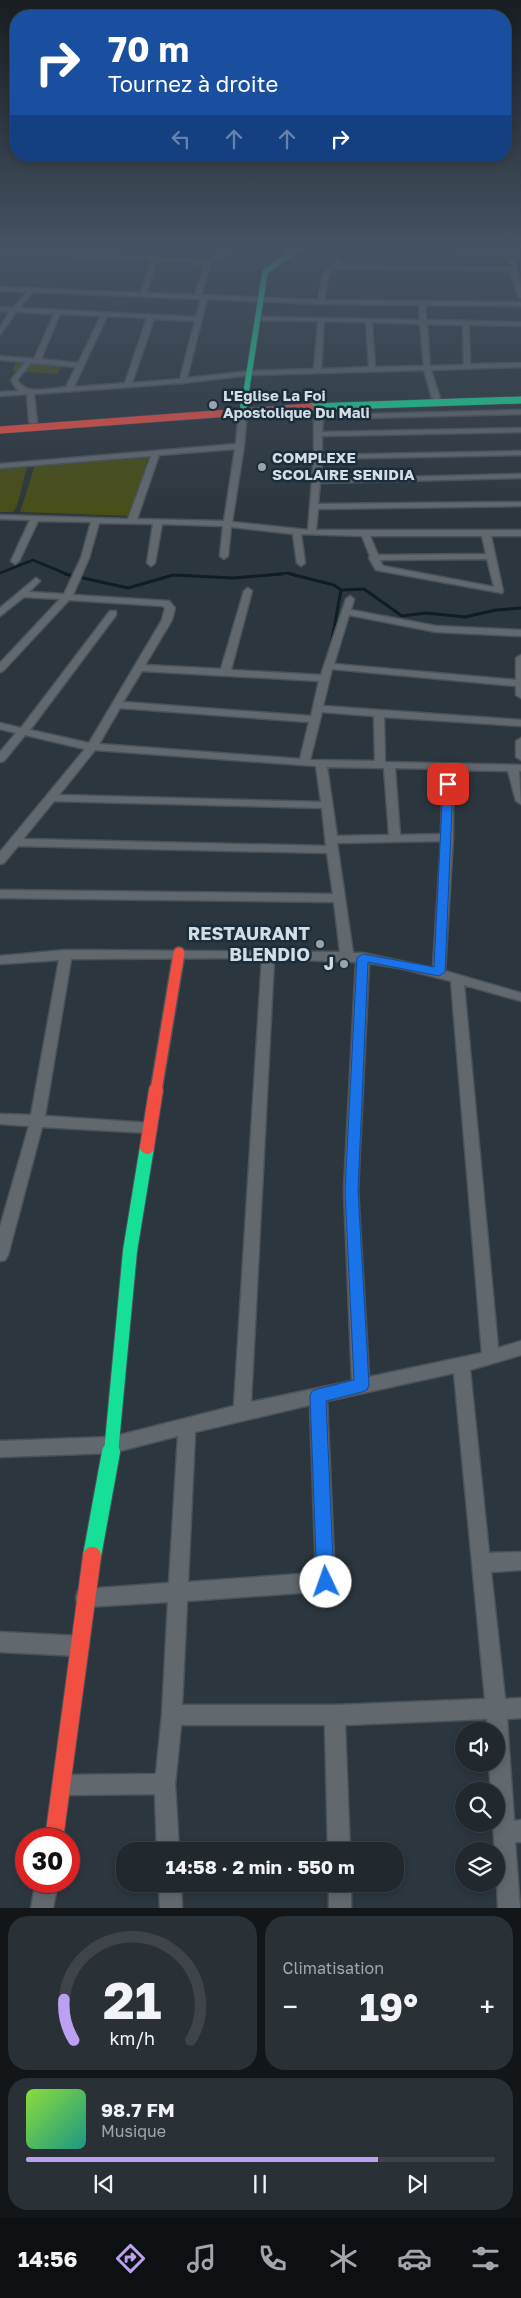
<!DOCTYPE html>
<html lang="fr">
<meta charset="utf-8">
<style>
body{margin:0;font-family:"Golos Text",sans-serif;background:#293036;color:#f1f3f6;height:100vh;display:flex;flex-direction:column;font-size:19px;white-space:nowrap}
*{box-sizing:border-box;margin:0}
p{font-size:16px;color:#a2a6aa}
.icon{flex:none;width:28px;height:28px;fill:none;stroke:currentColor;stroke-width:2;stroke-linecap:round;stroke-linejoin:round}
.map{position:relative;height:1908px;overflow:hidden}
.sheet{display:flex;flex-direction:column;gap:8px;padding:8px;background:#121619;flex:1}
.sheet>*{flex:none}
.top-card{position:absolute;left:10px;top:10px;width:501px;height:152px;border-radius:20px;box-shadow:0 2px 8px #0003,0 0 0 1px #3e444a;background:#1a4fa0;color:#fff;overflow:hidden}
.controls{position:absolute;left:455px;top:1722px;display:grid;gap:10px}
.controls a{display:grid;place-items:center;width:50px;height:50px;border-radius:50%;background:#21282e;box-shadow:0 2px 8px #0003,0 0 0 1px #3e444a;font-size:25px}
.speed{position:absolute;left:15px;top:1828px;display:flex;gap:10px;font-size:25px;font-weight:700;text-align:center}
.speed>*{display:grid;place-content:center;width:65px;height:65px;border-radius:50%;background:#21282e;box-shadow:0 2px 8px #0003,0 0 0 1px #3e444a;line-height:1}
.speed .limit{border:8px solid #d22;background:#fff;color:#111}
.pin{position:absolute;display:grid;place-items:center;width:42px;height:42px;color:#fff;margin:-21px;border-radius:10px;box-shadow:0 2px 8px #0006}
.me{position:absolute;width:55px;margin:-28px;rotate:357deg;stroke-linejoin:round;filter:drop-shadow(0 0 4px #0008)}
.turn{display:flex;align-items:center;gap:18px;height:105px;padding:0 15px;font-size:22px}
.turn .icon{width:65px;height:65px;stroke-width:2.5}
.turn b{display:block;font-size:35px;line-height:42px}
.lanes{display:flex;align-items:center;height:48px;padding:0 15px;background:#0003;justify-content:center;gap:25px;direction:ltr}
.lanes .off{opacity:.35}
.big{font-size:38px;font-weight:700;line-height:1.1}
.sheet .card{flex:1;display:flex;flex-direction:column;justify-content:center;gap:8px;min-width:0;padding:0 18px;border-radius:20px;background:#293036}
.sheet .dial{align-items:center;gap:0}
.dial svg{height:130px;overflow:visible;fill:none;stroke:#3e444a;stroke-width:7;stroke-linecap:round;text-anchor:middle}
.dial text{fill:#f1f3f6;stroke:none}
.song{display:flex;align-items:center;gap:15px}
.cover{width:60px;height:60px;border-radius:8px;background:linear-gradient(135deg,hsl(90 70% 55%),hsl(170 70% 35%))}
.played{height:5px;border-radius:2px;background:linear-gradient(90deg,#bca0f2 75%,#3e444a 75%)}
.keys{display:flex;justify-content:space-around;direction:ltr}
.heat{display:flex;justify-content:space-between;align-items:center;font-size:28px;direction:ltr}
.sheet .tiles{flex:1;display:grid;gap:8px;grid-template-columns:1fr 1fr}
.card:last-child{grid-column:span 2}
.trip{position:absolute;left:116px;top:1842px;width:288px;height:50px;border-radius:20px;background:#21282e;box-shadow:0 2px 8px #0003,0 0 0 1px #3e444a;font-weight:700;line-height:50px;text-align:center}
.tab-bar{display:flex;height:80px;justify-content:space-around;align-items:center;background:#0d1012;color:#a2a6aa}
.tab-bar .icon{width:35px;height:35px}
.tab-bar .selected{color:#bca0f2}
.tab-bar b{font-size:22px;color:#f1f3f6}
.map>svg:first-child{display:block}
</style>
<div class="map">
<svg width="521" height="1908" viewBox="0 0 521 1908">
<rect width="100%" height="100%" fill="#2c363e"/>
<!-- green -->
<g fill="#494e17">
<path d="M16,362L62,367L57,374L12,371Z"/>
<path d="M148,458L130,516L20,512L35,465Z"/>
<path d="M27,467L17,506L13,512H0V468Z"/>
</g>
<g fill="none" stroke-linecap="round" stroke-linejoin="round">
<!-- stream-far1 -->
<g stroke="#0f1e22" stroke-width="2.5">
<path d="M0,573L33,560L69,575"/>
<path d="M269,575L288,573L295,575"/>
</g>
<!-- stream -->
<g stroke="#0f1e22" stroke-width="3">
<path d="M65,574L128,588L173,575L233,578L282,574"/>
<path d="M290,574L334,585L341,590L364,589L402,616L426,613L465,617L496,610L521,608"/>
<path d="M330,651L341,590"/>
</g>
<!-- street casing -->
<g stroke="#4b535a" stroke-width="3">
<g id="street">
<path d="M0,248L207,260L227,248H234L211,263L201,295L318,300L323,274L338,260L341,262L338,265L510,267L509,263L512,261L515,263L521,285V298L518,296L511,271L334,269L329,274L324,300L521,302V306L425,305L426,320L521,322V326L469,325L470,364L521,363V367L431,370L440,398L436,400L432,398L424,370L250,375L183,383L34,394L37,422L33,424L29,422L27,394L0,396V392L19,391L15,387L11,380L25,362L0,360V356L34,359L54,314L16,312L0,335V328L10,311H0V307L13,308L27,292L0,291V287L141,293L151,260L0,252ZM156,261L205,264L195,295L147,293ZM33,292L201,299L196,317L19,308ZM207,299L321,304L419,305L420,320L256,317L258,320L318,321L314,369L250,371L187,378ZM60,314L101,316L78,363L41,359ZM107,316L147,318L125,383L74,387ZM154,319L195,321L180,379L132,383ZM324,321L366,322L369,367L321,369ZM372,322L420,324L424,366L375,367ZM427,324L463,325L464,365L430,366ZM31,363L76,367L66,387C51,388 26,396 17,380Z"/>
<path d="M273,248L521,249V253L276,250Z"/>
<path d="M314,405H320L322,413L366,414L521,410V414L366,418L323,417L322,432L521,428V432L322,436V455L521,451V455L322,459L320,479L521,474V478L320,483L318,504L521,502V506L318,509L316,530H521V536H491L503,591L502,593L376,570L369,558L370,556L362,536L301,534L305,563L301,566L297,563L293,534L231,527L228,556L224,559L220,556L223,526L162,524L155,563L151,566L147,563L153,524L99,523L89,558L73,595L169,601L175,608L172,620L145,665L221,669L244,591L248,588L252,591L231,670L321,675L346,599L350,596L354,599L351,610L436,626L521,630V636L436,632L349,615L334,664L516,680V658L521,655V698L516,695V686L332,669L323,706L521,720V726L384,717L385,762L521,765V771H519L521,804L516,801L508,771L453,770V837L445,971L521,993V1001L464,985L498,1348L521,1341V1355L470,1370L489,1553L521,1552V1570L491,1572L505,1699L521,1698V1718L507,1719L514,1821L521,1820V1842H515L520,1908H498L496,1851H495L493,1824H496V1791H491L489,1764H496V1731H487V1719L345,1725L350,1851H328L325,1725H181L175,1784L179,1851H157L155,1794L63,1795L56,1792L53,1785L56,1778L63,1775L156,1774L162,1715L168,1602L85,1607L78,1605L76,1598L78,1591L85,1589L169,1583L178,1436L112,1453L0,1457V1441L112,1437L234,1406L262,958L71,959L45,1116L150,1123L155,1124L157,1128L155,1132L150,1133L42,1127L8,1255L5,1260L0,1261V1227L29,1126L0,1124V1114L31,1115L59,960L0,964V956L66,950L340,952L334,902L0,898V890L333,894L327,853L18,846L4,863L0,864V852L85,749L25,735L4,761L0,762V752L16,733L0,729V723L21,728L110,611H116V615L30,730L89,743L162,620L165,608L163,606L69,600L3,671L0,672V663L60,599L24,597L0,616V608L36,578L40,581L29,592L64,594L81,558L91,522L38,521L19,561L15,564L11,561L30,520L0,519V515L128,519L151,456L0,468V464L236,444L239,411L243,409L247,411L244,446L232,522L308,530L314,457ZM235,449L224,521L137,519L159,455ZM370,536H482L486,554L378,555ZM487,559L494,587L383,566L380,560ZM142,671L319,681L311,716L123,702ZM120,708L309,722L300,759L99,744ZM322,712L374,716L375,761L310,760ZM95,750L316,766L321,802L59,795ZM327,767L384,768L389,835L337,836ZM395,768L443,769L441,834L400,835ZM54,801L322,808L326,846L23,839ZM441,841L433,968L363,953H353L337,843ZM274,959L356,962L344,1190L352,1381L251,1402ZM369,963L404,969L451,981L482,1353L369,1377L358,1190ZM454,1373L485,1699L335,1705H182L187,1601L326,1591L333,1589L335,1582L327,1401ZM310,1405L316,1573L188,1582L195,1432Z"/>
<path d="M521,738V760L516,757V741Z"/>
<path d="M0,1632L79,1636L86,1639L89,1646L86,1653L79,1656L0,1652Z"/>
<path d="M36,1881H58L53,1908H31Z"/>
<path d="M159,1884H181L182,1908H160Z"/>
<rect x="329" y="1884" width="22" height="24"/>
</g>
</g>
<!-- fast-far3 casing -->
<g stroke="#4b535a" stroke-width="7">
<path id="fast-far3" d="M246,393L265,272L298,248"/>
</g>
<!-- fast-far2 casing -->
<g stroke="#4b535a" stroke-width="8">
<g id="fast-far2">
<path d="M310,407L521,400"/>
<path d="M243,411L246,392"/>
</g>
</g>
<!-- fast-far1 casing -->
<g stroke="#4b535a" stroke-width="16">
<path id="fast-far1" d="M111,1453L130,1251L147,1147"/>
</g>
<!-- fast casing -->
<g stroke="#4b535a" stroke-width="20">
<path id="fast" d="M92,1556L111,1452"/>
</g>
<!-- jam-far3 casing -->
<g stroke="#4b535a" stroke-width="8">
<path id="jam-far3" d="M0,430L310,407"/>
</g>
<!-- jam-far2 casing -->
<g stroke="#4b535a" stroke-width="14">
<path id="jam-far2" d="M156,1091L179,953"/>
</g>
<!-- jam-far1 casing -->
<g stroke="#4b535a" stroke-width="16">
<path id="jam-far1" d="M147,1147L156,1090"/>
</g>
<!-- jam casing -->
<g stroke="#4b535a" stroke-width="20">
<path id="jam" d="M54,1839L92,1556"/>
</g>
<!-- street -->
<use href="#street" fill="#62696e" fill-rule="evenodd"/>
<!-- fast-far3 -->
<use href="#fast-far3" stroke="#16e098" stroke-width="5.5"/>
<!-- fast-far2 -->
<use href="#fast-far2" stroke="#16e098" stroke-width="7"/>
<!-- fast-far1 -->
<use href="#fast-far1" stroke="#16e098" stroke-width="14"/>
<!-- fast -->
<use href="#fast" stroke="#16e098" stroke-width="18"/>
<!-- jam-far3 -->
<use href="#jam-far3" stroke="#f24e42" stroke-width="7"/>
<!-- jam-far2 -->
<use href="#jam-far2" stroke="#f24e42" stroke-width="11"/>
<!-- jam-far1 -->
<use href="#jam-far1" stroke="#f24e42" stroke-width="14"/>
<!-- jam -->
<use href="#jam" stroke="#f24e42" stroke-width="18"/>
</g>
<!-- sky -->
<linearGradient id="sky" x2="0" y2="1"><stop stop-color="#181e22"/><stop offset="0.48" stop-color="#455263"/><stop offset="1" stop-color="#455263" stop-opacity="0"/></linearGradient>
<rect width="521" height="515" fill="url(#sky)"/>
<!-- route -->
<path fill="#1a73e8" stroke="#114b97" d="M448,781L453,784L445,972L439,976L368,962L358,1190L369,1385L367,1390L362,1392L326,1401L334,1582L332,1588L326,1591L320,1588L317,1582L310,1396L312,1391L318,1389L354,1380L345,1190L357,958L363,954L434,967L443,784Z"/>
<!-- markers -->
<g fill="#98a3ab" stroke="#1b2d3a" stroke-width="2">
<circle cx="213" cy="405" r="5"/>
<circle cx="262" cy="467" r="5"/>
<circle cx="320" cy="944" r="5"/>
<circle cx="344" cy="964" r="5"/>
</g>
<g text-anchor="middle" stroke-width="5" stroke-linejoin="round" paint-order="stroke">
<!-- far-poi labels -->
<g font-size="15" font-weight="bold" fill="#d2dde6" stroke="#1b2d3a" text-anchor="start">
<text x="223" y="401">L'Eglise La Foi<tspan x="223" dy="17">Apostolique Du Mali</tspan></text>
<text x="272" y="463">COMPLEXE<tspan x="272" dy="17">SCOLAIRE SENIDIA</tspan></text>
</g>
<!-- poi labels -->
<g font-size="18" font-weight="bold" fill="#d2dde6" stroke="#1b2d3a" text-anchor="end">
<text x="310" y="940">RESTAURANT<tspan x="310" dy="21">BLENDIO</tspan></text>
<text x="334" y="970">J</text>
</g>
</g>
</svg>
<div class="controls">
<a><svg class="icon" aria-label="sound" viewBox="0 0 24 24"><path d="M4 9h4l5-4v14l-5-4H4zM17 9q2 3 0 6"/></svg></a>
<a><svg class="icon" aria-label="search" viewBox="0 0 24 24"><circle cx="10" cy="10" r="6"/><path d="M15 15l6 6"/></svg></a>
<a><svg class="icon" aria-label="layers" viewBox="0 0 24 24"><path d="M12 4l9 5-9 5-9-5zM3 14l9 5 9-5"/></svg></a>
</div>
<div class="speed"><div class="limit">30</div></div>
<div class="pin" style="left:448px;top:784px;background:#d93025"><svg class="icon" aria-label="arrive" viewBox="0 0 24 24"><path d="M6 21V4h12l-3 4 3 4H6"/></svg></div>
<svg class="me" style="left:326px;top:1582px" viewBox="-20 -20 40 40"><circle r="19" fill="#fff"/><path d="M0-13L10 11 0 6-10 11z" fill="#1a73e8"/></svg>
<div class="trip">14:58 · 2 min · 550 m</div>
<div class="top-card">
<div class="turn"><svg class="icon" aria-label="right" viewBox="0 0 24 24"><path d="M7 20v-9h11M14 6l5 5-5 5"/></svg><div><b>70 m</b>Tournez à droite</div></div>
<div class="lanes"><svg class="icon off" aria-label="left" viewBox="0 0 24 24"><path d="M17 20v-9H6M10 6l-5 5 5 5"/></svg><svg class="icon off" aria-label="ahead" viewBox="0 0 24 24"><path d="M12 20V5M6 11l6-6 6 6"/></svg><svg class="icon off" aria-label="ahead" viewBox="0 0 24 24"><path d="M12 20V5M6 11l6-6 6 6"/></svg><svg class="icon" aria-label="right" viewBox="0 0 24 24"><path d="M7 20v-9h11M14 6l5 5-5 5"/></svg></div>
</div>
</div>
<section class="sheet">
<div class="tiles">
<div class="card dial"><svg viewBox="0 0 100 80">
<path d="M14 69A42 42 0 1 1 86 69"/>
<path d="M14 69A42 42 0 0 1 8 44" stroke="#bca0f2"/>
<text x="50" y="56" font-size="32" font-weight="700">21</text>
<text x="50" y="72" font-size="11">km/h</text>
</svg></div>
<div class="card"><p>Climatisation</p>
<div class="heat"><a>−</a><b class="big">19°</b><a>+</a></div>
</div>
<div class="card">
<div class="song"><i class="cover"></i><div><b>98.7 FM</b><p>Musique</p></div></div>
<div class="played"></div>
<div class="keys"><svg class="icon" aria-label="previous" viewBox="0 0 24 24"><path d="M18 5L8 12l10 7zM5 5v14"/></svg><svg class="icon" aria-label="pause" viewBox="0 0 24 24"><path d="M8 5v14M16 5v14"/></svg><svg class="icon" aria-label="next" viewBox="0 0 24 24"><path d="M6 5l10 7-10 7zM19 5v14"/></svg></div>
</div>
</div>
</section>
<nav class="tab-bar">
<b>14:56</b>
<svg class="icon selected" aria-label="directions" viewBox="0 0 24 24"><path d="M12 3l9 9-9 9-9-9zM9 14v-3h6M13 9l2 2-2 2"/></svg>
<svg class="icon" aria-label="music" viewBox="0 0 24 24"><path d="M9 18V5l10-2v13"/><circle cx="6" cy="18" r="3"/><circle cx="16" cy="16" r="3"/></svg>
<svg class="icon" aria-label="phone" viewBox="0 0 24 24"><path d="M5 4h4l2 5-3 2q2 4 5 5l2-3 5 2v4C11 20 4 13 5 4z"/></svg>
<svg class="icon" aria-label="climate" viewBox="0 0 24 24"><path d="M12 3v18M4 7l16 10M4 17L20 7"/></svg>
<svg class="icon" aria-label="car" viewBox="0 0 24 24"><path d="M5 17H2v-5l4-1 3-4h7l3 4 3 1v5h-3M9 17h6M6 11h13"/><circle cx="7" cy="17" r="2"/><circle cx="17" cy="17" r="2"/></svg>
<svg class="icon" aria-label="filters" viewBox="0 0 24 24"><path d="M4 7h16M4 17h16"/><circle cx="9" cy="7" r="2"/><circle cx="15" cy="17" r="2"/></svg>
</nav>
